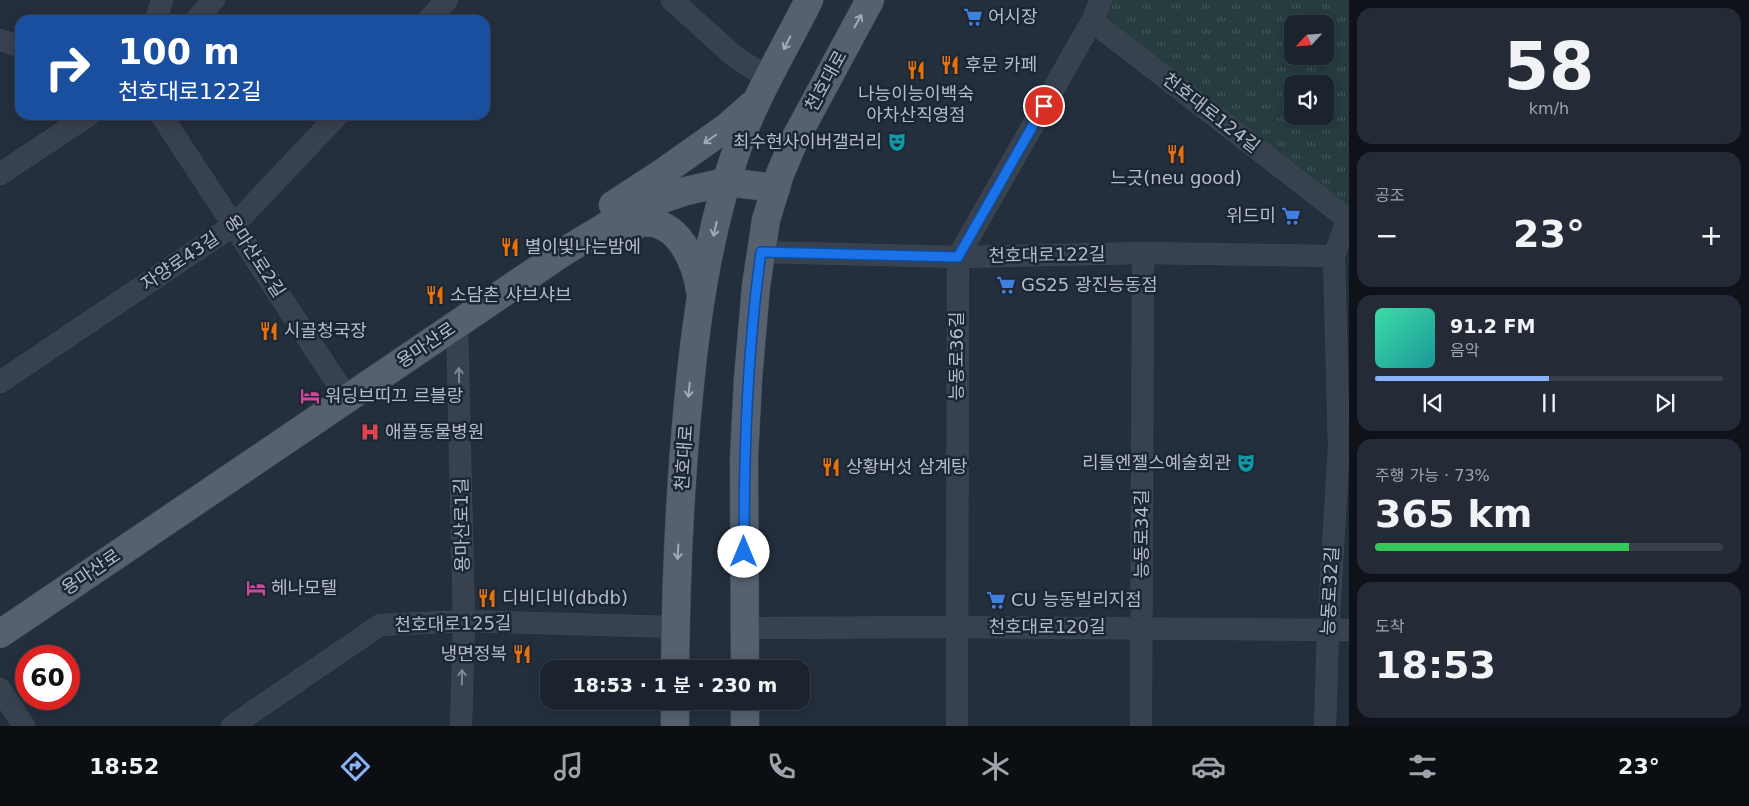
<!DOCTYPE html>
<html lang="ko">
<meta charset="utf-8">
<style>
body{margin:0;font-family:"DejaVu Sans","Noto Sans KR",sans-serif;background:#242b36;color:#f1f3f6;height:100vh;display:flex;flex-direction:column;font-size:19px;white-space:nowrap}
*{box-sizing:border-box;margin:0}
p{font-size:16px;color:#a0a4aa}
.icon{flex:none;width:28px;height:28px;fill:none;stroke:currentColor;stroke-width:2;stroke-linecap:round;stroke-linejoin:round}
.map{position:relative;flex:1;overflow:hidden}
.sheet{display:flex;flex-direction:column;gap:8px;padding:8px;background:#0f1319;width:400px}
.sheet>*{flex:none}
.guide{position:absolute;left:15px;top:15px;width:475px;height:105px;border-radius:15px;box-shadow:0 2px 12px #0003,0 0 0 1px #39404a;background:#1a4fa0;color:#fff;overflow:hidden}
.needle{width:32px;rotate:244deg}
.fabs{position:absolute;left:1284px;top:15px;display:grid;gap:10px}
.fabs a{display:grid;place-items:center;width:50px;height:50px;border-radius:10px;background:#1b232e;box-shadow:0 2px 12px #0003,0 0 0 1px #39404a;font-size:25px}
.speed{position:absolute;left:15px;top:645px;display:flex;gap:10px;font-size:25px;font-weight:700;text-align:center}
.speed>*{display:grid;place-content:center;width:65px;height:65px;border-radius:50%;background:#1b232e;box-shadow:0 2px 12px #0003,0 0 0 1px #39404a;line-height:1}
.speed .limit{border:8px solid #d22;background:#fff;color:#111}
.pin{position:absolute;display:grid;place-items:center;width:42px;height:42px;color:#fff;margin:-21px;border:2px solid #fff;border-radius:50%;box-shadow:0 1px 5px #0007}
.me{position:absolute;width:55px;margin:-28px;rotate:0deg;stroke-linejoin:round;filter:drop-shadow(0 0 4px #0008)}
.turn{display:flex;align-items:center;gap:18px;height:105px;padding:0 20px;font-size:22px}
.turn .icon{width:65px;height:65px;stroke-width:2.5}
.turn b{display:block;font-size:35px;line-height:42px}
.big{font-size:38px;font-weight:600;line-height:1.1}
.sheet .tile{flex:1;display:flex;flex-direction:column;justify-content:center;gap:8px;min-width:0;padding:0 18px;border-radius:15px;background:#242b36}
.sheet .dial{align-items:center;gap:0}
.dial b{font-size:65px;line-height:1}
.song{display:flex;align-items:center;gap:15px}
.cover{width:60px;height:60px;border-radius:8px;background:linear-gradient(135deg,hsl(160 70% 55%),hsl(180 70% 35%))}
.played{height:5px;border-radius:2px;background:linear-gradient(90deg,#8ab4f8 50%,#39404a 50%)}
.keys{display:flex;justify-content:space-around;direction:ltr}
.heat{display:flex;justify-content:space-between;align-items:center;font-size:28px;direction:ltr}
.charge{height:8px;border-radius:4px;background:linear-gradient(90deg,#34c759 73%,#39404a 0)}
.trip{position:absolute;left:540px;top:660px;width:270px;height:50px;border-radius:15px;background:#1b232e;box-shadow:0 2px 12px #0003,0 0 0 1px #39404a;font-weight:600;line-height:50px;text-align:center}
.menu{display:flex;height:80px;justify-content:space-around;align-items:center;background:#0b0e12;color:#a0a4aa}
.menu .icon{width:35px;height:35px}
.menu .current{color:#8ab4f8}
.menu b{font-size:22px;color:#f1f3f6}
main{display:flex;flex:1;min-height:0}
.map>svg:first-child{display:block}
</style>
<main>
<div class="map">
<svg width="1349" height="726" viewBox="0 0 1349 726">
<defs>
<pattern id="park-tufts" width="24" height="20" patternUnits="userSpaceOnUse" patternTransform="scale(1.25)"><rect width="24" height="20" fill="#263c3f"/><path d="M3 7l-1-3M5 7V3M7 7l1-3M15 17l-1-3M17 17v-4M19 17l1-3" fill="none" stroke="#435659"/></pattern>
</defs>
<rect width="100%" height="100%" fill="#242f3e"/>
<!-- park -->
<path fill="url(#park-tufts)" fill-rule="evenodd" d="M1091,0H1349V212L1100,20ZM1292,24H1325V56H1292ZM1292,84H1325V116H1292Z"/>
<g fill="none" stroke-linecap="round" stroke-linejoin="round">
<!-- minor casing -->
<g stroke="#414a57" stroke-width="22">
<g id="minor">
<path d="M672,0L734,56L769,79"/>
<path d="M156,20L162,0"/>
<path d="M196,20L214,0"/>
<path d="M428,20L447,0"/>
<path d="M1092,21L1349,220"/>
<path d="M0,40L20,46"/>
<path d="M161,115L347,398"/>
<path d="M0,174L89,115"/>
<path d="M761,252L958,257L1143,253L1334,256"/>
<path d="M457,324L464,621L461,726"/>
<path d="M0,382L234,225L338,115"/>
<path d="M745,628L957,627L1349,630"/>
<path d="M0,689L24,726"/>
<path d="M232,726L380,625L464,621L675,627"/>
<path d="M957,726L958,257L1092,21L1101,0"/>
<path d="M1141,726L1143,253"/>
<path d="M1325,726L1328,630L1339,447L1334,256L1348,219"/>
</g>
</g>
<!-- primary casing -->
<g stroke="#414a57" stroke-width="29">
<g id="primary">
<path d="M613,205L662,173L727,127L752,105"/>
<path d="M615,232C620,231 625,230 630,228C634,227 638,224 641,223C677,217 697,263 700,291"/>
<path d="M0,634L565,251L623,216L648,204L686,191L726,182L776,188"/>
<path d="M675,669C676,577 680,485 689,394C697,310 710,225 738,146C756,95 785,48 809,0"/>
<path d="M745,669L744,458L748,379L756,286L766,220L780,174L794,141L870,0"/>
<path d="M745,701V726"/>
<path d="M675,726V701"/>
</g>
</g>
<!-- minor -->
<use href="#minor" stroke="#38414e" stroke-width="21"/>
<!-- primary -->
<use href="#primary" stroke="#56606e" stroke-width="28"/>
</g>
<!-- one-way arrows -->
<defs><path id="oneway-shaft" d="M-6 0H5M1.5-3L5.5 0L1.5 3" fill="none" stroke-width="1.6" stroke-linecap="round" stroke-linejoin="round" transform="scale(1.25)"/></defs>
<g stroke="#a1aab7">
<use href="#oneway-shaft" transform="translate(858 21) rotate(-61)"/>
<use href="#oneway-shaft" transform="translate(787 43) rotate(117)"/>
<use href="#oneway-shaft" transform="translate(710 139) rotate(145)"/>
<use href="#oneway-shaft" transform="translate(715 229) rotate(103)"/>
<use href="#oneway-shaft" transform="translate(689 390) rotate(96)"/>
<use href="#oneway-shaft" transform="translate(678 552) rotate(93)"/>
</g>
<g stroke="#7c8592">
<use href="#oneway-shaft" transform="translate(459 375) rotate(-91)"/>
<use href="#oneway-shaft" transform="translate(462 677) rotate(-89)"/>
</g>
<g fill="none" stroke-linecap="round" stroke-linejoin="round">
<!-- route casing -->
<g stroke="#114b97" stroke-width="12">
<path id="route" d="M744,552C744,452 747,352 761,252L958,257L1044,106"/>
</g>
<!-- route -->
<use href="#route" stroke="#1a73e8" stroke-width="9"/>
</g>
<!-- icons -->
<defs>
<g id="supermarket-bare" transform="scale(1.5)"><path d="M-6-5.5h2.5l.6 2H6L4.5 2H-2.5L-4.4-4H-6ZM-1.5 3.2a1.3 1.3 0 1 0 .1 0ZM3 3.2a1.3 1.3 0 1 0 .1 0Z" fill="#3f7fe0" stroke="#1d2633" stroke-width="2.5" paint-order="stroke"/></g>
<g id="restaurant-bare" transform="scale(1.5)"><path d="M-5-6h1v4h1v-4h1v4h1v-4h1v5L-1.5 .5V6h-2V.5L-5-1ZM5-6V6H3V1.5H1.5Q1.5-4 5-6Z" fill="#e8710a" stroke="#1d2633" stroke-width="2.5" paint-order="stroke"/></g>
<g id="theatre-bare" transform="scale(1.5)"><path d="M-5-5.5Q0-4 5-5.5V0Q5 5 0 6Q-5 5-5 0ZM-3.3-2.5H-1v1.5H-3.3ZM1-2.5H3.3v1.5H1ZM-2.8 1Q0 5.5 2.8 1Z" fill="#0f9aa8" stroke="#1d2633" stroke-width="2.5" paint-order="stroke"/></g>
<g id="hotel-bare" transform="scale(1.5)"><path d="M-6-4.5h1.5V1H6V5H4.5V3h-9V5H-6ZM-4 0a1.8 1.8 0 1 1 3.6 0ZM.5 0V-2.5h3Q6-2.5 6 0Z" fill="#d1479c" stroke="#1d2633" stroke-width="2.5" paint-order="stroke"/></g>
<g id="hospital-bare" transform="scale(1.5)"><path d="M-5-5h3v3.5h4V-5h3V5h-3V1.5h-4V5h-3Z" fill="#e0444e" stroke="#1d2633" stroke-width="2.5" paint-order="stroke"/></g>
</defs>
<g fill-rule="evenodd">
<use href="#supermarket-bare" x="973" y="17"/>
<use href="#restaurant-bare" x="950" y="65"/>
<use href="#restaurant-bare" x="916" y="70"/>
<use href="#theatre-bare" x="897" y="142"/>
<use href="#restaurant-bare" x="1176" y="154"/>
<use href="#supermarket-bare" x="1291" y="216"/>
<use href="#restaurant-bare" x="510" y="247"/>
<use href="#supermarket-bare" x="1006" y="285"/>
<use href="#restaurant-bare" x="435" y="295"/>
<use href="#restaurant-bare" x="269" y="331"/>
<use href="#hotel-bare" x="310" y="396"/>
<use href="#hospital-bare" x="370" y="432"/>
<use href="#theatre-bare" x="1246" y="463"/>
<use href="#restaurant-bare" x="831" y="467"/>
<use href="#hotel-bare" x="256" y="588"/>
<use href="#restaurant-bare" x="487" y="598"/>
<use href="#supermarket-bare" x="996" y="600"/>
<use href="#restaurant-bare" x="522" y="654"/>
</g>
<g text-anchor="middle" stroke-width="5" stroke-linejoin="round" paint-order="stroke">
<!-- poi labels -->
<g font-size="18" fill="#b4bcc9" stroke="#1d2633" text-anchor="start">
<text x="988" y="23">어시장</text>
<text x="965" y="71">후문 카페</text>
<text x="916" y="100" text-anchor="middle">나능이능이백숙<tspan x="916" dy="21">아차산직영점</tspan></text>
<text x="882" y="148" text-anchor="end">최수현사이버갤러리</text>
<text x="1176" y="184" text-anchor="middle">느긋(neu good)</text>
<text x="1276" y="222" text-anchor="end">위드미</text>
<text x="525" y="253">별이빛나는밤에</text>
<text x="1021" y="291">GS25 광진능동점</text>
<text x="450" y="301">소담촌 샤브샤브</text>
<text x="284" y="337">시골청국장</text>
<text x="325" y="402">워딩브띠끄 르블랑</text>
<text x="385" y="438">애플동물병원</text>
<text x="1231" y="469" text-anchor="end">리틀엔젤스예술회관</text>
<text x="846" y="473">상황버섯 삼계탕</text>
<text x="271" y="594">헤나모텔</text>
<text x="502" y="604">디비디비(dbdb)</text>
<text x="1011" y="606">CU 능동빌리지점</text>
<text x="507" y="660" text-anchor="end">냉면정복</text>
</g>
<!-- street labels -->
<g font-size="18" fill="#b4bcc9" stroke="#1d2633">
<text transform="translate(826 81) rotate(-61)" y="6">천호대로</text>
<text transform="translate(1211 113) rotate(38)" y="6">천호대로124길</text>
<text transform="translate(1047 255) rotate(-1)" y="6">천호대로122길</text>
<text transform="translate(255 256) rotate(57)" y="6">용마산로2길</text>
<text transform="translate(180 261) rotate(-34)" y="6">자양로43길</text>
<text transform="translate(426 345) rotate(-34)" y="6">용마산로</text>
<text transform="translate(957 356) rotate(-90)" y="6">능동로36길</text>
<text transform="translate(684 458) rotate(-86)" y="6">천호대로</text>
<text transform="translate(462 525) rotate(-91)" y="6">용마산로1길</text>
<text transform="translate(1142 534) rotate(-90)" y="6">능동로34길</text>
<text transform="translate(91 572) rotate(-34)" y="6">용마산로</text>
<text transform="translate(1330 591) rotate(-87)" y="6">능동로32길</text>
<text transform="translate(453 624) rotate(-1)" y="6">천호대로125길</text>
<text x="1047" y="633">천호대로120길</text>
</g>
</g>
</svg>
<div class="fabs">
<a><svg class="needle" viewBox="-14 -14 28 28"><path d="M0-13l5 13h-10z" fill="#e53935"/><path d="M0 13l5-13h-10z" fill="#a0a4aa"/></svg></a>
<a><svg class="icon" aria-label="sound" viewBox="0 0 24 24"><path d="M4 9h4l5-4v14l-5-4H4zM17 9q2 3 0 6"/></svg></a>
</div>
<div class="speed"><div class="limit">60</div></div>
<div class="pin" style="left:1044px;top:106px;background:#d93025"><svg class="icon" aria-label="arrive" viewBox="0 0 24 24"><path d="M6 21V4h12l-3 4 3 4H6"/></svg></div>
<svg class="me" style="left:744px;top:552px" viewBox="-20 -20 40 40"><circle r="19" fill="#fff"/><path d="M0-13L10 11 0 6-10 11z" fill="#1a73e8"/></svg>
<div class="trip">18:53 · 1 분 · 230 m</div>
<div class="guide">
<div class="turn"><svg class="icon" aria-label="right" viewBox="0 0 24 24"><path d="M7 20v-9h11M14 6l5 5-5 5"/></svg><div><b>100 m</b>천호대로122길</div></div>
</div>
</div>
<section class="sheet">
<div class="tile dial"><b>58</b><p>km/h</p></div>
<div class="tile"><p>공조</p>
<div class="heat"><a>−</a><b class="big">23°</b><a>+</a></div>
</div>
<div class="tile">
<div class="song"><i class="cover"></i><div><b>91.2 FM</b><p>음악</p></div></div>
<div class="played"></div>
<div class="keys"><svg class="icon" aria-label="previous" viewBox="0 0 24 24"><path d="M18 5L8 12l10 7zM5 5v14"/></svg><svg class="icon" aria-label="pause" viewBox="0 0 24 24"><path d="M8 5v14M16 5v14"/></svg><svg class="icon" aria-label="next" viewBox="0 0 24 24"><path d="M6 5l10 7-10 7zM19 5v14"/></svg></div>
</div>
<div class="tile"><p>주행 가능 · 73%</p><b class="big">365 km</b><div class="charge"></div></div>
<div class="tile"><p>도착</p><b class="big">18:53</b></div>
</section>
</main>
<nav class="menu">
<b>18:52</b>
<svg class="icon current" aria-label="directions" viewBox="0 0 24 24"><path d="M12 3l9 9-9 9-9-9zM9 14v-3h6M13 9l2 2-2 2"/></svg>
<svg class="icon" aria-label="music" viewBox="0 0 24 24"><path d="M9 18V5l10-2v13"/><circle cx="6" cy="18" r="3"/><circle cx="16" cy="16" r="3"/></svg>
<svg class="icon" aria-label="phone" viewBox="0 0 24 24"><path d="M5 4h4l2 5-3 2q2 4 5 5l2-3 5 2v4C11 20 4 13 5 4z"/></svg>
<svg class="icon" aria-label="climate" viewBox="0 0 24 24"><path d="M12 3v18M4 7l16 10M4 17L20 7"/></svg>
<svg class="icon" aria-label="car" viewBox="0 0 24 24"><path d="M5 17H2v-5l4-1 3-4h7l3 4 3 1v5h-3M9 17h6M6 11h13"/><circle cx="7" cy="17" r="2"/><circle cx="17" cy="17" r="2"/></svg>
<svg class="icon" aria-label="filters" viewBox="0 0 24 24"><path d="M4 7h16M4 17h16"/><circle cx="9" cy="7" r="2"/><circle cx="15" cy="17" r="2"/></svg>
<b>23°</b>
</nav>
